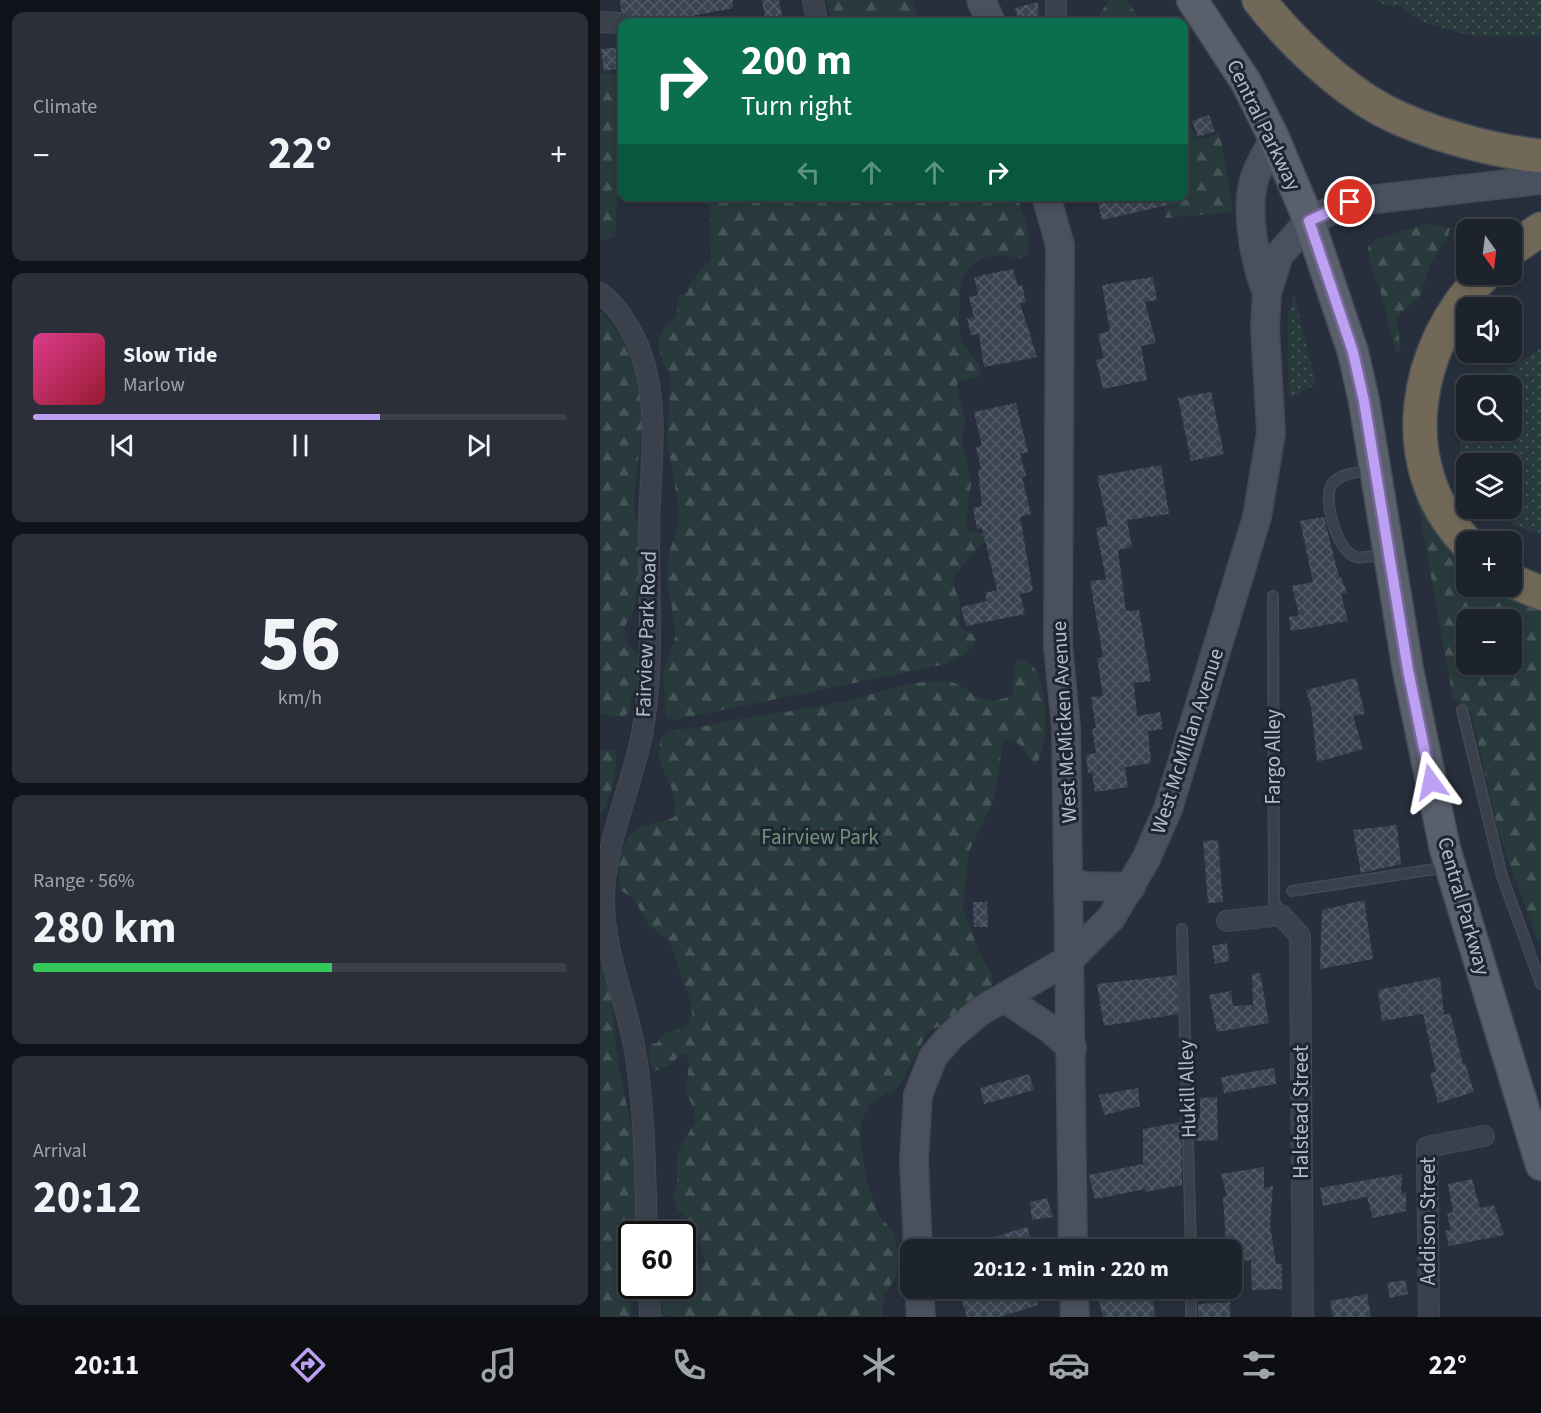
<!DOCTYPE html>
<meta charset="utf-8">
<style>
body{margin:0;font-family:"Source Sans 3",sans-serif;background:#2a2f39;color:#f1f3f6;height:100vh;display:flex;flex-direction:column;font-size:22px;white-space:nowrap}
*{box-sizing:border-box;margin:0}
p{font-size:20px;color:#a0a4aa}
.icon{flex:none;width:33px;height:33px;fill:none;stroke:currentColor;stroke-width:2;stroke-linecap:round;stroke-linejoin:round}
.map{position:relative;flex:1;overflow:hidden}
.drawer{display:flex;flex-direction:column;gap:12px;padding:12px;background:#101319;width:600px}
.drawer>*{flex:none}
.banner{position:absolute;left:18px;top:18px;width:570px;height:183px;border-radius:12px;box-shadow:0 3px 9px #0003,0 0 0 2px #3b4049;background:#0b6e4f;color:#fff;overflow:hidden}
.needle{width:39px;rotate:166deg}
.fabs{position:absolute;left:856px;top:219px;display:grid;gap:12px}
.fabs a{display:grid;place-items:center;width:66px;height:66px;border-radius:12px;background:#1d232d;box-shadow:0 3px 9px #0003,0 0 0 2px #3b4049;font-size:30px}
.speed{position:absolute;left:18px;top:1221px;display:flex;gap:12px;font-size:30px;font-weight:700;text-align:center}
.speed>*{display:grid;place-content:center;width:78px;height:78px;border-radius:50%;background:#1d232d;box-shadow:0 3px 9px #0003,0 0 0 2px #3b4049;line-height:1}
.speed .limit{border:3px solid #111;border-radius:9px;background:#fff;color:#111}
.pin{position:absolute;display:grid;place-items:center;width:51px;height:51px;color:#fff;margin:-26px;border:3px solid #fff;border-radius:50%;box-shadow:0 2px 6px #0007}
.me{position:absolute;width:66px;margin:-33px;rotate:348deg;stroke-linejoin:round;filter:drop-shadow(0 0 4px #0008)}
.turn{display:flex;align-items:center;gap:21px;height:126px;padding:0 24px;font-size:27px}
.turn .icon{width:78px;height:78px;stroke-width:2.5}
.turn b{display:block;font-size:42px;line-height:51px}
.lanes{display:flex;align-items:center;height:57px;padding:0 24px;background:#0003;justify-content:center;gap:30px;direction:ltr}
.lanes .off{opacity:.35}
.big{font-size:45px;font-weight:700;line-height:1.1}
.drawer .tile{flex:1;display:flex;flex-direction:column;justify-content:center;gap:9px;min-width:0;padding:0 21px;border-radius:12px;background:#2a2f39}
.drawer .dial{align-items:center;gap:0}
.dial b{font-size:78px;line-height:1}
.song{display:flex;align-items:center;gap:18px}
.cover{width:72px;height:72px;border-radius:9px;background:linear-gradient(135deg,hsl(330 70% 55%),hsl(350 70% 35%))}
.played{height:6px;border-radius:3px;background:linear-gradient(90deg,#bca0f2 65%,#3b4049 65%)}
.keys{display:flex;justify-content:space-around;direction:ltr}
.heat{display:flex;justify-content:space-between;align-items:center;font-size:33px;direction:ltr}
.charge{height:9px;border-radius:4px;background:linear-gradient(90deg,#34c759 56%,#3b4049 0)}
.trip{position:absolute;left:300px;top:1239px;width:342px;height:60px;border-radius:12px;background:#1d232d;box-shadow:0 3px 9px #0003,0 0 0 2px #3b4049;font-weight:700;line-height:60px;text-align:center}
.menu{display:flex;height:96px;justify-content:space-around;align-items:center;background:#0c0e12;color:#a0a4aa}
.menu .icon{width:42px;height:42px}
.menu .selected{color:#bca0f2}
.menu b{font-size:27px;color:#f1f3f6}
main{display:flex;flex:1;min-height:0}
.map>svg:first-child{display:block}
</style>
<main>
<section class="drawer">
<div class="tile"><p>Climate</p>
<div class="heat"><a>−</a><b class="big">22°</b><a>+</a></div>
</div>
<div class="tile">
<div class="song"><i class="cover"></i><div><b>Slow Tide</b><p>Marlow</p></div></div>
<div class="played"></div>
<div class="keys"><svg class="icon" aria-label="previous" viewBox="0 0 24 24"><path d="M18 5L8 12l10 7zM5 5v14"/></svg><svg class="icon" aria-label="pause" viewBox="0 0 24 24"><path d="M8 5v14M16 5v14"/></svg><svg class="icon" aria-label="next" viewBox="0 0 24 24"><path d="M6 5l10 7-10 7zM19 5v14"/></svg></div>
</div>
<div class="tile dial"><b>56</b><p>km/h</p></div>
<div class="tile"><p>Range · 56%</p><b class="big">280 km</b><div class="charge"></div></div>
<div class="tile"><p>Arrival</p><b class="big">20:12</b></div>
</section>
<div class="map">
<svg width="941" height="1317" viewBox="0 0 941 1317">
<defs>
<pattern id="grass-dots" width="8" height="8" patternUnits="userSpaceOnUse" patternTransform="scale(1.5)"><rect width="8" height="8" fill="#293a3d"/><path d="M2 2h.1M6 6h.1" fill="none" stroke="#465558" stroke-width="1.8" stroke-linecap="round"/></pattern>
<pattern id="forest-firs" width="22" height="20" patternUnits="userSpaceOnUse" patternTransform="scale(1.5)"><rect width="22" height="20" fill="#293a3d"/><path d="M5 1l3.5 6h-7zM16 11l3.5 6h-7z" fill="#465558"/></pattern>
<pattern id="building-cross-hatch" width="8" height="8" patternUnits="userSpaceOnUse" patternTransform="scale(1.5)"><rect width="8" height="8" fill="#394352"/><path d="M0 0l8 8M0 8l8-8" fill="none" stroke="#535c69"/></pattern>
</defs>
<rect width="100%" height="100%" fill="#272f3c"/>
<!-- grass -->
<g fill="url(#grass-dots)">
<path d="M777,0H941V36L868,35L819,21L801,6L785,5Z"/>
<path d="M694,295L716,384L689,399L688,316Z"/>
<path d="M941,348V535L897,518L890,509L912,508V464H867V478L860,469L861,402L867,398V430H912V386L885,385Z"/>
</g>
<!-- forest -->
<g fill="url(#forest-firs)" fill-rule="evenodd">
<path d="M226,0H312L319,22L285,20L233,22Z"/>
<path d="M509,0H525L544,22H495Z"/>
<path d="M0,74L20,75L22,77V180L18,184L15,237L0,240Z"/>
<path d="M584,109L597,141L620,133L633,212L565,218L564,206L570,197L584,196Z"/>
<path d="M102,197L418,198L429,234L428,255C418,263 408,253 397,255C375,258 360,271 360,294C360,307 358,323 360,336C364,353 381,357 380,376L358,382L357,387L365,420L362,441L371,483L365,525L370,532L382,533L388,539C381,544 353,574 353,581C353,587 357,593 359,599C361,608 358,617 360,627L377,637C373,653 356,659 342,665L74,720L66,718L63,673L76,635L67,579L69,553L78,527L79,510L67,439L71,380L58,347L60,334L66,324L76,317L79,296L87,293L93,280L111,259L110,208Z"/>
<path d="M826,224L850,228L848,236L831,262L820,296L796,317L801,351L797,353C789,334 787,313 781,293C776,277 769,264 768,247L777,239Z"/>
<path d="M0,310L32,350L45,403L34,495V513L39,529L38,584L34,610L25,626L24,634L27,644L40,656L43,664L30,703V711L24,717L0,714Z"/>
<path d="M815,487L841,536L867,562V586L891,587L895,590L941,606V942L937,939L898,831L871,712L853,698ZM867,620H912V664H867Z"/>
<path d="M420,659C428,662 434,665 437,673C447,693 450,748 435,765L419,744L406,739L403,742L394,800L368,853L363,909L378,950L392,975V991L352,1021L328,1031L298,1088L270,1102L261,1122L260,1140L267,1182L279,1215L294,1233L300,1262L295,1279L284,1294L282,1317H73L66,1314L61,1317L65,1286H82L83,1266C92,1269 98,1271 105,1262L93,1223L79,1211L73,1197L77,1187V1154L96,1120L94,1108L86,1093L89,1062L86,1054L82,1053L70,1065L54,1071L49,1058L50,1044L57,1043L66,1033L83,1028L90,1022L92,1014L90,1000L69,940L49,926L34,899L21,890C15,865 20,833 47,825C57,822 66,822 75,816L74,794L58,757L61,737C72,728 96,728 110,725C153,715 197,712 240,702C274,695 308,680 343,681C375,682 371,713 413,695L415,664Z"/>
<path d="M14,749C20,766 10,800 0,816V751Z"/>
<path d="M0,953L10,991L19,1070L38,1156L37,1234H32L33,1286L30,1317H0Z"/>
</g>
<!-- building -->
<g fill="url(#building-cross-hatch)">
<path d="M20,0H133V8L77,19L32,17L21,11Z"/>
<path d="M162,0H179L183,22H166Z"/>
<path d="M438,2L439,22H419L415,8Z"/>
<path d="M20,47L22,68L4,71L1,49Z"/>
<path d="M609,115L615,131L598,137L592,121Z"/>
<path d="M522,196H576V203L502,220L498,202Z"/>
<path d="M413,269L418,286L422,285L426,302L420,303L437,357L384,367L379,334L371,335L367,319L374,317L369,297L378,295L374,277Z"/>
<path d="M553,277L557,300L545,302L556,343L541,346L547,380L503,389L496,360L504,358L498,334L510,331L502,285Z"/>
<path d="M611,392L624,454L591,461L578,398Z"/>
<path d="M416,403L428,452L420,454L426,476L422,477L431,514L420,517L433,591L420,594L425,614L366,626L361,607L387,601L385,593L397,590L382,528L377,529L373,508L382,506L378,470L381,469L376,447L382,446L374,412Z"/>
<path d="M561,465L569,514L527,520L532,547L518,550L526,611L539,610L551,681L534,683L537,716L560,712L563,729L548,731L551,763L525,767L528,787L495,792L492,772L488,773L486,755L496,753L492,729L496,728L491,697L503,696L497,658L503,657L490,581L506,579L496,528L508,526L497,476Z"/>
<path d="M724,517L739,577H741L747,593L741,594L748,621L691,631L689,617L699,615L692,586L713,582L700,521Z"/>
<path d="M756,678L765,714L753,716L763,749L717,762L711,706L706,690Z"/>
<path d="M797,825L801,864L761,873L753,830Z"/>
<path d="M618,840L623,902L608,903L603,841Z"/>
<path d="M764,900L773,959L720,969L722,910Z"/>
<path d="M373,902H387L388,927H374Z"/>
<path d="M627,943L629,961L615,964L612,946Z"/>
<path d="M660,973L669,1023L617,1032L609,995L631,991L633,1006L653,1005L652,974Z"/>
<path d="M577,975L578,1014L504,1026L497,984Z"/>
<path d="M840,977L844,1015L850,1013L863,1064L865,1063L874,1092L838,1103L830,1073L836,1072L823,1014L782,1021L778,990Z"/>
<path d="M674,1068L676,1084L624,1093L621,1077Z"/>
<path d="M429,1074L434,1090L384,1104L380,1088Z"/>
<path d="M538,1088L540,1106L504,1115L499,1095Z"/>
<path d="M617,1097L618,1140L595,1141L594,1119L600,1118V1098Z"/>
<path d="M581,1122L582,1185L545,1192V1189L495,1199L489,1175L543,1164V1129Z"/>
<path d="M664,1167V1188L673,1186L670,1225L676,1264H682V1289L652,1290L651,1260L632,1263V1244H626L623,1197L627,1196L621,1174Z"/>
<path d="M802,1174L801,1193L806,1192V1211L773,1218L767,1197L723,1206L720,1188Z"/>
<path d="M872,1179L880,1208L894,1205L904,1235L849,1246L845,1231L851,1230L847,1213L853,1212L848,1184Z"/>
<path d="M447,1198L453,1217L432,1220L430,1202Z"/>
<path d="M427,1227L434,1250H365L364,1246Z"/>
<path d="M805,1280L808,1294L790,1298L787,1283Z"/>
<path d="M367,1288H433L438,1305L399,1317H367L359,1291Z"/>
<path d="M512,1288H552L555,1317H503L497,1293Z"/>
<path d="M767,1294L771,1317H733L730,1301Z"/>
<path d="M630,1302V1317H598V1304Z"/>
</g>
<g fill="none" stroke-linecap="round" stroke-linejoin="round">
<!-- lane casing -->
<g stroke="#434a55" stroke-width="12">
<g id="lane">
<path d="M771,470C759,472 740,473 732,484C722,499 737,552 756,557C763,559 776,555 784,554"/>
<path d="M673,596L674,901L681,915"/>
<path d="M862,710L902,876L941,984"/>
<path d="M692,891L848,867"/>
<path d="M582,929L591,1250"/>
<path d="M591,1288V1317"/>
</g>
</g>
<!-- street casing -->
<g stroke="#434a55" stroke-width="22">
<g id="street">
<path d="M213,0L217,22"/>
<path d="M456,0V22"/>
<path d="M0,22L22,23"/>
<path d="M0,293C18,306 35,334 42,356C60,408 50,471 49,525C48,592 55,668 42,734C32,785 6,841 4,894C2,947 26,999 35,1051C45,1111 45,1173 47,1234"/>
<path d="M627,921L681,915L700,936L703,1317"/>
<path d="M49,1286L50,1317"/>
<path d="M829,1317L827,1147L884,1136"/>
</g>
</g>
<!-- secondary casing -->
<g stroke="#434a55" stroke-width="30">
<g id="secondary">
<path d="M381,0L391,22"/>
<path d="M446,196L460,245L458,646L466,727L473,1250"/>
<path d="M667,293C655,263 644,208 655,177C660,163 668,151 674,138"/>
<path d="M470,880L483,886L531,887"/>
<path d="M404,998L449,1028L472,1048"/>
<path d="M318,1250L314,1160L318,1095L333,1057L350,1037L379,1012L471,958L511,918L546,859L568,809L657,517L671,433L665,327L667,293L679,255L709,221L750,202L941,180"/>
<path d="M319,1288L321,1317"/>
<path d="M474,1288L475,1317"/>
</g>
</g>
<!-- primary casing -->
<g stroke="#434a55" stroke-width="33">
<path id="primary" d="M592,0L646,82L674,138L709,221L753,352L764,401L808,670L845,849L941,1165"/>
</g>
<!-- highway casing -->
<g stroke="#454c57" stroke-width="36">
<g id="highway">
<path d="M659,0C690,40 737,85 782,110C826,133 891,151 941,156"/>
<path d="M912,249L941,229"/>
<path d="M867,543C792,466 813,345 885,274"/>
<path d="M912,581L941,593"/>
</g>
</g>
<!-- lane -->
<use href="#lane" stroke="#3a414c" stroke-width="9"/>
<!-- street -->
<use href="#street" stroke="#3a414c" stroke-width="20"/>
<!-- secondary -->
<use href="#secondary" stroke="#49505e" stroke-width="27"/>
<!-- primary -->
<use href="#primary" stroke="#59606c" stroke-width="30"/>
<!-- highway -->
<use href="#highway" stroke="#716858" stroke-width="33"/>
</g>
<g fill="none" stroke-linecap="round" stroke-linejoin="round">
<!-- route casing -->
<g stroke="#7a689d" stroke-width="15">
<path id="route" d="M750,202L709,221L753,352L764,401L808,670L831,782"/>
</g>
<!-- route -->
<use href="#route" stroke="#bca0f2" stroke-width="10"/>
</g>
<g text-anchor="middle" stroke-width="6" stroke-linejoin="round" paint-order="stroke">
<!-- street labels -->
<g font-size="21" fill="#b6bcc7" stroke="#1f2631">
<text transform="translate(664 125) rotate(64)" y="7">Central Parkway</text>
<text transform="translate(46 634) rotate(-88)" y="7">Fairview Park Road</text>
<text transform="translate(464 722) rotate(-93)" y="7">West McMicken Avenue</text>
<text transform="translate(587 741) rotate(-72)" y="7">West McMillan Avenue</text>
<text transform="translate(673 757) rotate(-90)" y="7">Fargo Alley</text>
<text transform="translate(864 906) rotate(74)" y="7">Central Parkway</text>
<text transform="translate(587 1089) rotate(-92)" y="7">Hukill Alley</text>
<text transform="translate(701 1112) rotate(-90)" y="7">Halstead Street</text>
<text transform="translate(828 1221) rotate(-90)" y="7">Addison Street</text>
</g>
<!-- park labels -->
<g font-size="21" fill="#70957a" stroke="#1f2631">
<text x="220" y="844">Fairview Park</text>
</g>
</g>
</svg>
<div class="fabs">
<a><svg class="needle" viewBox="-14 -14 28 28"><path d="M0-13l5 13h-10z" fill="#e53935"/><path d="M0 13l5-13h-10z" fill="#a0a4aa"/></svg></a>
<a><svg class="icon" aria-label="sound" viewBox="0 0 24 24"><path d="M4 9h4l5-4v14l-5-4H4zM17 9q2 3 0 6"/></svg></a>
<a><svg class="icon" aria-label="search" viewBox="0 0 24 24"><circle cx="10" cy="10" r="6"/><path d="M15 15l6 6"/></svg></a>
<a><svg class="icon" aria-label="layers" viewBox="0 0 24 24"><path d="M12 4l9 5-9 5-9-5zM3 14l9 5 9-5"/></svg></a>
<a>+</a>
<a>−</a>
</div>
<div class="speed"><div class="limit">60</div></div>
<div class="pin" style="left:750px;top:202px;background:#d93025"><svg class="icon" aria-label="arrive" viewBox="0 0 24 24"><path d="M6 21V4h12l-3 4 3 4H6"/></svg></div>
<svg class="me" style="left:831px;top:782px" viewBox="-20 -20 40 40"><path d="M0-17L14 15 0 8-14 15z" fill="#bca0f2" stroke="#fff" stroke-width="4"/></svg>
<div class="trip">20:12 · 1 min · 220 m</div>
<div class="banner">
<div class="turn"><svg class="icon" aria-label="right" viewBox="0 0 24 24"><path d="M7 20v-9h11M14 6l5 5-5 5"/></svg><div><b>200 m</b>Turn right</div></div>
<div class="lanes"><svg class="icon off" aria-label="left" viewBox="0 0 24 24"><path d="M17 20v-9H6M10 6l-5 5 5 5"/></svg><svg class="icon off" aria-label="ahead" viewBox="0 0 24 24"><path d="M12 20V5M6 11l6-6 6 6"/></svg><svg class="icon off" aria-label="ahead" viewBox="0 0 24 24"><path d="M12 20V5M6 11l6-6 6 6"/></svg><svg class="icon" aria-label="right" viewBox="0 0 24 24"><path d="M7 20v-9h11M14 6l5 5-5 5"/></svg></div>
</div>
</div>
</main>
<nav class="menu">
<b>20:11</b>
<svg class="icon selected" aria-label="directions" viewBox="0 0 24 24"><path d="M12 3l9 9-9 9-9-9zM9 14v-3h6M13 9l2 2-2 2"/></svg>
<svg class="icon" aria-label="music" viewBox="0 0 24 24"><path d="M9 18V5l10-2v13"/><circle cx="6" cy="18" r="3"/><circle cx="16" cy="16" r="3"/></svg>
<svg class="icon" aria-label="phone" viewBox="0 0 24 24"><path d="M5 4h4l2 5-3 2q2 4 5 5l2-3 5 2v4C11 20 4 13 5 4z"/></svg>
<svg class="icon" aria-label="climate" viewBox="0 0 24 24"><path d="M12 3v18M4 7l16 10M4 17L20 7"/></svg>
<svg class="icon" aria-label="car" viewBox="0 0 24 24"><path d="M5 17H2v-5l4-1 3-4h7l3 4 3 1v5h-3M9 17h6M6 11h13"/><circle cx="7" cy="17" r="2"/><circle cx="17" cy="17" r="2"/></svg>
<svg class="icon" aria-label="filters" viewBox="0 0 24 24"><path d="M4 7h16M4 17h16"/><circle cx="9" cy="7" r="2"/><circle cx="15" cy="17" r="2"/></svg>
<b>22°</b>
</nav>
